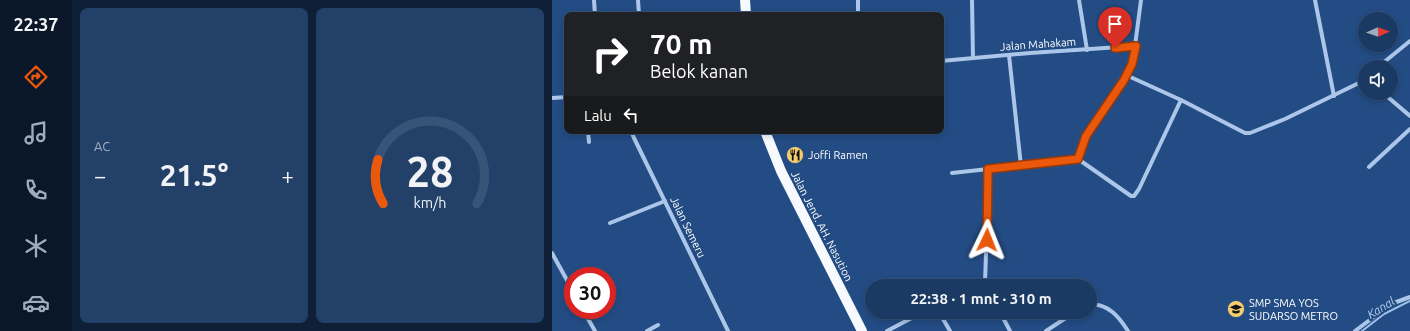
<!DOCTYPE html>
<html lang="id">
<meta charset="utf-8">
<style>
body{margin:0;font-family:Ubuntu,sans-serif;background:#234069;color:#f1f3f6;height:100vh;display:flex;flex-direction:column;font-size:15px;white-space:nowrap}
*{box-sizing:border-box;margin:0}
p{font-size:13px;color:#9facbe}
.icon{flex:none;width:22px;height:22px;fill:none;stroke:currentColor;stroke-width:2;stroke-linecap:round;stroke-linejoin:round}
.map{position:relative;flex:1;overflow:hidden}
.drawer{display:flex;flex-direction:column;gap:8px;padding:8px;background:#0e1f36;width:480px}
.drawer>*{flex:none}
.top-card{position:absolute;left:12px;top:12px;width:380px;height:122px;border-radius:8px;box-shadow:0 2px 6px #0003,0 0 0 1px #385378;background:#202124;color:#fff;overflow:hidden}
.needle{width:26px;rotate:88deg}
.buttons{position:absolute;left:806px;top:12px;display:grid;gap:8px}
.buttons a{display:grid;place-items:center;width:40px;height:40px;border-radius:50%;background:#1a3963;box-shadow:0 2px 6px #0003,0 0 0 1px #385378;font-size:20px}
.speed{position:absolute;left:12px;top:267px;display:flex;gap:8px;font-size:20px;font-weight:700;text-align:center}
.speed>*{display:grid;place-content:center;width:52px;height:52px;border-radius:50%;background:#1a3963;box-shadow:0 2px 6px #0003,0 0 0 1px #385378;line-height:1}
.speed .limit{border:6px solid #d22;background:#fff;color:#111}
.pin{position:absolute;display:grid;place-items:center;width:34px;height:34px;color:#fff;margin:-41px -17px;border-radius:50% 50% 50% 0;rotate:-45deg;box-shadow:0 0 4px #0007}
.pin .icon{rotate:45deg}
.me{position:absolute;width:44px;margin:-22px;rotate:2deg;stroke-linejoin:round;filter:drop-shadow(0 0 3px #0008)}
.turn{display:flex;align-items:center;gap:14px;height:84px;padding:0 20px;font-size:18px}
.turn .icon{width:52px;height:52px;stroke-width:2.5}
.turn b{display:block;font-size:28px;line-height:34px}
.then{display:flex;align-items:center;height:38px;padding:0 20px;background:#0003;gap:8px;font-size:15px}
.big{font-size:30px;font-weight:600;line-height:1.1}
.drawer .widget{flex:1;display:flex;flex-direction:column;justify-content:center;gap:6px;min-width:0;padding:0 14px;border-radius:8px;background:#234069}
.drawer .dial{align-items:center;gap:0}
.dial svg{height:104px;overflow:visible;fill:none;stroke:#385378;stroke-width:7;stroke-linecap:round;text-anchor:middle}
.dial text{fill:#f1f3f6;stroke:none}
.heat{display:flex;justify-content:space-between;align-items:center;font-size:22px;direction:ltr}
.drawer .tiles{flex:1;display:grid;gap:8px;grid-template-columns:repeat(2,1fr)}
.trip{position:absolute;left:313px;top:279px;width:232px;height:40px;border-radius:20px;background:#1a3963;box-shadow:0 2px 6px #0003,0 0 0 1px #385378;font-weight:600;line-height:40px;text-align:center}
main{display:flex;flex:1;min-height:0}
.dock{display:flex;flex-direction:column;width:72px;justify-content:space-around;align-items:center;background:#0a1728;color:#9facbe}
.dock .icon{width:28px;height:28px}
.dock .active{color:#ea580c}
.dock b{font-size:18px;color:#f1f3f6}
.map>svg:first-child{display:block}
</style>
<main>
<nav class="dock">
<b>22:37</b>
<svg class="icon active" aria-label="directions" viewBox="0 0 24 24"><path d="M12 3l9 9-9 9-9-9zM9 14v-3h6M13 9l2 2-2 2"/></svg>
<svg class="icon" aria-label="music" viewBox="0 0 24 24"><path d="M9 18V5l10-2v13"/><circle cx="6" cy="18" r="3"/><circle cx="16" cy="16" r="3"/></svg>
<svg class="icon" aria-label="phone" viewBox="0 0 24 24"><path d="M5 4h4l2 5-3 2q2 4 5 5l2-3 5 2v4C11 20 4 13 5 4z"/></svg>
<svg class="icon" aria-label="climate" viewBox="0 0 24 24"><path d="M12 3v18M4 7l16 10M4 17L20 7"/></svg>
<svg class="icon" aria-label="car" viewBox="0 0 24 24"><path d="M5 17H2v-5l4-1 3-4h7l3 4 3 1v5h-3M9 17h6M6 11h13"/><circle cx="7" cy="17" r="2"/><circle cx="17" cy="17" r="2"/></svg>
</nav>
<section class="drawer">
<div class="tiles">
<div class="widget"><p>AC</p>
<div class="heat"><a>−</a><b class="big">21.5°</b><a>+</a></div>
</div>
<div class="widget dial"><svg viewBox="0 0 100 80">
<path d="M14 69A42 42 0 1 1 86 69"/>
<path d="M14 69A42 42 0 0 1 10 35" stroke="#ea580c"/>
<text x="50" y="56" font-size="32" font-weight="700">28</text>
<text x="50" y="72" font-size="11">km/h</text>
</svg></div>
</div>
</section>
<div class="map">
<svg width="858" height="331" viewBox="0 0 858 331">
<rect width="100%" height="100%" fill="#234c84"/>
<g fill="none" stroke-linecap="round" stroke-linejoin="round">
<!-- stream -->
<path stroke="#9fc1e9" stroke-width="2" d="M810,331L832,314L858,301"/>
<!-- minor -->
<g stroke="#abc6e8" stroke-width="4">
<path d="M42,0L43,15"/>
<path d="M86,0L87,15"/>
<path d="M306,0V15"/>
<path d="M420,0L421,58"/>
<path d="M527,0L535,50"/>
<path d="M763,0L782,96"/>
<path d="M457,55L469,166"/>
<path d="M389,61L478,53L583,46"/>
<path d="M826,67L858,41"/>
<path d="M574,75L629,100L693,133H698L733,119L813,80"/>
<path d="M831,93L858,116"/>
<path d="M0,98L15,97"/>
<path d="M36,131L37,142"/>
<path d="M79,131L82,138L176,331"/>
<path d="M526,159L534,136L566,89L580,64L583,46L589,0"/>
<path d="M817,167L858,129"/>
<path d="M400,173L526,159L579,196H582L587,189L629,100"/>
<path d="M58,223L113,201"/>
<path d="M0,253L21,291"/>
<path d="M427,286L433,283"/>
<path d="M434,286L433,283L435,225L436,169"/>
<path d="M538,304C557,304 567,317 576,331"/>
<path d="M31,310L43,331"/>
<path d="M387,312L398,331"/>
<path d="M448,312L458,331"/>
<path d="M95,331L106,325"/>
<path d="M335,331L371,312"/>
<path d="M494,331L523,312"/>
<path d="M803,331L839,304L858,297"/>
</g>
<!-- trunk -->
<g stroke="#f6fafe" stroke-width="10">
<path d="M193,0L194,15"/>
<path d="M213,131L229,171L310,331"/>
</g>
</g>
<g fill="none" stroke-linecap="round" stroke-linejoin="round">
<!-- route casing -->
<g stroke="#983908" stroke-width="10">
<path id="route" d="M435,240L436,169L526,159L534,136L572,80L580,64L584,46L563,48"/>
</g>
<!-- route -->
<use href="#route" stroke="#ea580c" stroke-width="7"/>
</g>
<!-- icons -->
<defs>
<g id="restaurant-disc" transform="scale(0.9)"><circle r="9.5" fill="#f4ce6e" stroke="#234c84"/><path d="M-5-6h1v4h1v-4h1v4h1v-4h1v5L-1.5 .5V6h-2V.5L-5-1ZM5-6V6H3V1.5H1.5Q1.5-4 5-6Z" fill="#111"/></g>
<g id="school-disc" transform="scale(0.9)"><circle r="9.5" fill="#f4ce6e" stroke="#234c84"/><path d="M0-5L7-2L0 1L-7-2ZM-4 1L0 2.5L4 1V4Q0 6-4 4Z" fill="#111"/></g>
</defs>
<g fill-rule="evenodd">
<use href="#restaurant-disc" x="243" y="155"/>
<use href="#school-disc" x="684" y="309"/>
</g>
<g text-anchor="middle" stroke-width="4" stroke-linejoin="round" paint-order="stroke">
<!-- street labels -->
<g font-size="11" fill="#fff" stroke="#234c84">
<text transform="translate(486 44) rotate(-4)" y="4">Jalan Mahakam</text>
<text transform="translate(270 226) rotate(63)" y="4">Jalan Jend. AH. Nasution</text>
<text transform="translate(136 227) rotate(64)" y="4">Jalan Semeru</text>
</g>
<!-- poi labels -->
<g font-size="11" fill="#fff" stroke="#234c84" text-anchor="start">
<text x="256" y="159">Joffi Ramen</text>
<text x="697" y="307">SMP SMA YOS<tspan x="697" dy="13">SUDARSO METRO</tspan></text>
</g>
<!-- water labels -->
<g font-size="12" font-style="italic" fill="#b7d0f0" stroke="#234c84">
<text transform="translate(829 308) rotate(-32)" y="4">Kanal</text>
</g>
</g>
</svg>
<div class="buttons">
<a><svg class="needle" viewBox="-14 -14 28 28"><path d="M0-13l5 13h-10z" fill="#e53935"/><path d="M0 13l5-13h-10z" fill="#9facbe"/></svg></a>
<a><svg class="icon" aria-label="sound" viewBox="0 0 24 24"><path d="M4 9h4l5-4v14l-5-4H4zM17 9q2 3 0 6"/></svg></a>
</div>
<div class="speed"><div class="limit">30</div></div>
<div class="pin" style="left:563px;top:48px;background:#d93025"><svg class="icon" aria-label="arrive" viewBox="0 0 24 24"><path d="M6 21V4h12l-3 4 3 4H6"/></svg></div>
<svg class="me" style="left:435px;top:240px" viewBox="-20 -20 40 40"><path d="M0-17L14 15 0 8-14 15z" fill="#ea580c" stroke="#fff" stroke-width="4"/></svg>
<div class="trip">22:38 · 1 mnt · 310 m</div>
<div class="top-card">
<div class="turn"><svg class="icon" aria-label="right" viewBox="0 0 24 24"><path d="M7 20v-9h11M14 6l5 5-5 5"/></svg><div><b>70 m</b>Belok kanan</div></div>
<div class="then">Lalu<svg class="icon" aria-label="left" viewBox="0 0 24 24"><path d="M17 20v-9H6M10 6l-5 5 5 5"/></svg></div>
</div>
</div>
</main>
